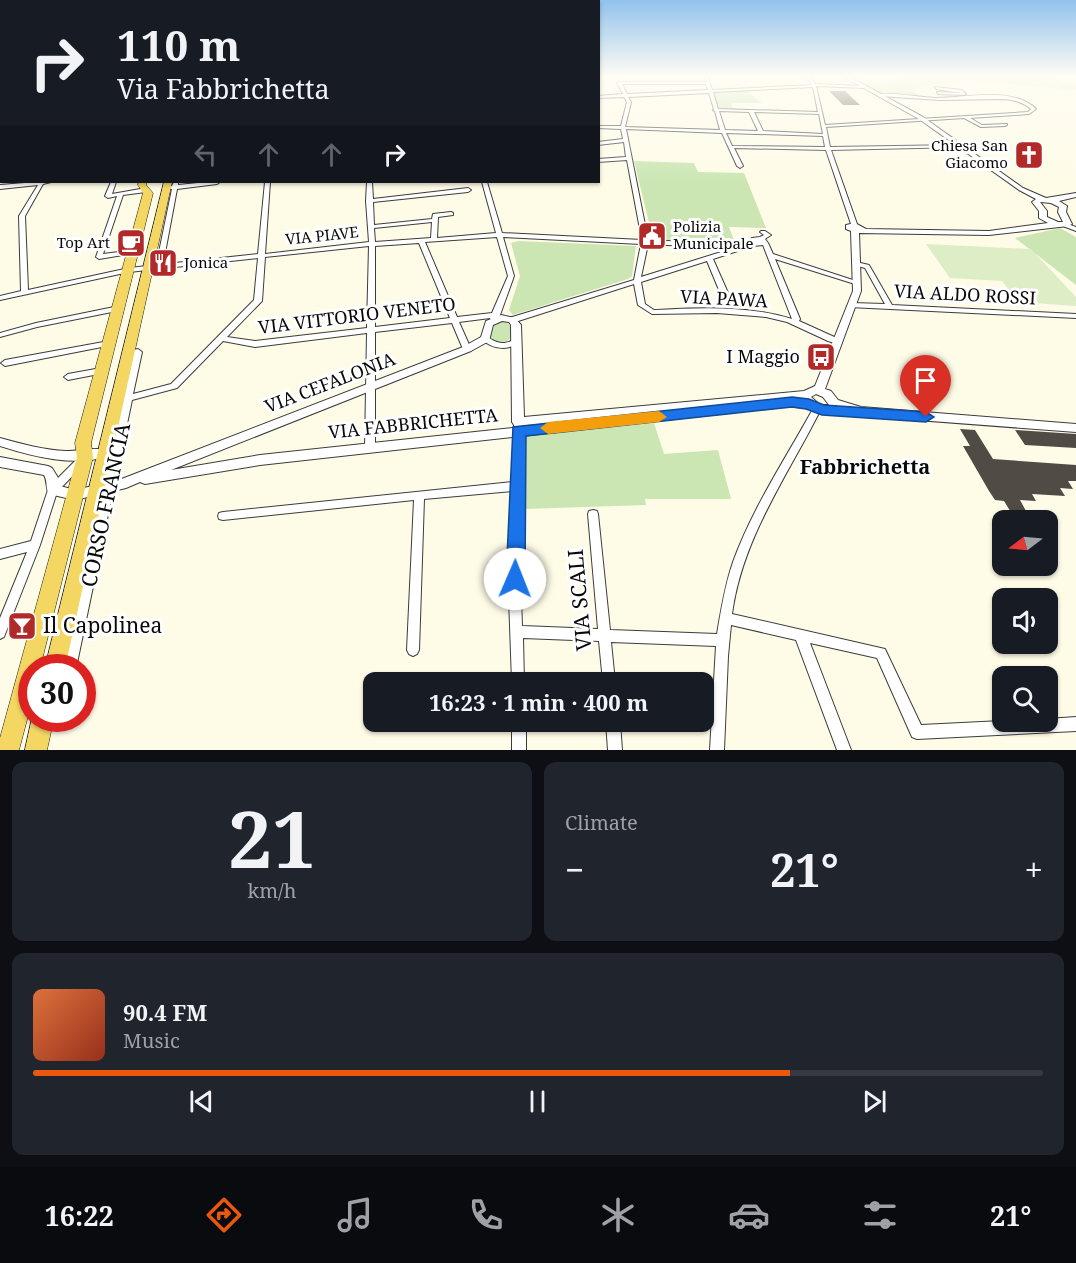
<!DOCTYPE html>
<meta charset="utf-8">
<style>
body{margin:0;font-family:"Noto Serif",serif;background:#20242c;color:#f1f3f6;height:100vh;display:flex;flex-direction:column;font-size:22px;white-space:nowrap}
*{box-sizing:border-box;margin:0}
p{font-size:20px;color:#9ea1a6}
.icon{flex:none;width:33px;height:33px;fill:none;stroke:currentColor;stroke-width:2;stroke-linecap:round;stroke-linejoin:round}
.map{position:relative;height:750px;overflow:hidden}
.details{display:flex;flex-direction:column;gap:12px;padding:12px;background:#0d0f14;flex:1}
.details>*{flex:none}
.banner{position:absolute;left:0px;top:0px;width:600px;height:183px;box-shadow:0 2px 4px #0004;background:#171b24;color:#f1f3f6;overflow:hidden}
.needle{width:39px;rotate:254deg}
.tools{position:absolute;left:992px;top:510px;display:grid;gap:12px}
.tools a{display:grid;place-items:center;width:66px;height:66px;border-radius:12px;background:#171b24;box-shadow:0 2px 4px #0004;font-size:30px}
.speed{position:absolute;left:18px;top:654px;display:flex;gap:12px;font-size:30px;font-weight:700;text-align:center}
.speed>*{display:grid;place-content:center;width:78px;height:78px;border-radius:50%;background:#171b24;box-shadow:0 2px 4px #0004;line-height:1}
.speed .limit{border:9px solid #d22;background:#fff;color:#111}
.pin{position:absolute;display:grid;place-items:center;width:51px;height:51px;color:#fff;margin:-62px -26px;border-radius:50% 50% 50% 0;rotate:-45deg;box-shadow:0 0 6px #0007}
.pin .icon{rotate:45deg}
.me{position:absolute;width:66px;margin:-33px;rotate:1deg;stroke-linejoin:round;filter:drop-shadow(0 0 4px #0008)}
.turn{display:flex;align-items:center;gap:21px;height:126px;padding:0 18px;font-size:27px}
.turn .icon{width:78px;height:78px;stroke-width:2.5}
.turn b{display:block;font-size:42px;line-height:51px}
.lanes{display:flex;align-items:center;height:57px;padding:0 18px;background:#0003;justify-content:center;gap:30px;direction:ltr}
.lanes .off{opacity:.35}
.big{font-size:45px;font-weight:700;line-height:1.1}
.details .tile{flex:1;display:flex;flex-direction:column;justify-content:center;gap:9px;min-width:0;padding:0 21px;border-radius:12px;background:#20242c}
.details .dial{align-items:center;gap:0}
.dial b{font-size:78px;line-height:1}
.song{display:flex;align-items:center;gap:18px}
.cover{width:72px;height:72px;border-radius:9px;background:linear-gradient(135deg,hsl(20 70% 55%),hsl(10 70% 35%))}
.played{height:6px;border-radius:3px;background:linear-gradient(90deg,#ea580c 75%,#363941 75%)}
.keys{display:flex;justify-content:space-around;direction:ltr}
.heat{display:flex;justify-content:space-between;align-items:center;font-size:33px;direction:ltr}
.details .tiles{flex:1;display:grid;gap:12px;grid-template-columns:1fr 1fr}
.tile:last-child{grid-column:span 2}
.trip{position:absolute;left:363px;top:672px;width:351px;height:60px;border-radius:12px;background:#171b24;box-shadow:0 2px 4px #0004;font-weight:700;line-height:60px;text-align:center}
.menu{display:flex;height:96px;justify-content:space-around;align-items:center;background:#090b0e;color:#9ea1a6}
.menu .icon{width:42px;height:42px}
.menu .selected{color:#ea580c}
.menu b{font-size:27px;color:#f1f3f6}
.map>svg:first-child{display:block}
</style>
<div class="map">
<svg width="1076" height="750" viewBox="0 0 1076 750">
<rect width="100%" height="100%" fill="#fefbe7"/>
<!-- green -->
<g fill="#cbe6b3">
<path d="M918,77H1054L1061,83L1076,85V90C1020,85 968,76 912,88L919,97L880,95L861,85Z"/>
<path d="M747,91L762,103H731L733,108H717L711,93Z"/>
<path d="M634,161L694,163L698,172L744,173L766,228L729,227L736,245L653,239Z"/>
<path d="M1060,228L1076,237V285L1015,238Z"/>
<path d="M518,241L636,246L632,276L628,279L513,315L509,310L520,276L511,243Z"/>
<circle cx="501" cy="332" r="11"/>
<path d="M654,423L664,454L718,450L731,499H645L646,505L524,509L523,436Z"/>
</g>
<!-- pitch -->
<path fill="#ddedc5" d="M926,244L1031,249L1076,297V306L1019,302L1002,281L950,278Z"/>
<!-- building -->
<g fill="#514b46">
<path d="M829,91H845L860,105H843Z"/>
<path d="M960,429L975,430L993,459L1076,465V481H1068L1073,489L1060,488L1065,496L1032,494L1036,501L1020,500L1026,511L1012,514L1004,501L995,500L989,491L963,446H970Z"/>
<path d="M1015,430L1076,434V448L1025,445Z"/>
</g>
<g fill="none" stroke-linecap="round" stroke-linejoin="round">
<!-- minor casing -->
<g stroke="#3c3c3c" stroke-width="2">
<g id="minor">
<path d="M704,77H708L712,90L812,85L807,77H811L815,84L866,86L865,88L816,86L825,125L1028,112L1031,109C1023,102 1015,100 1004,99L940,100L879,96L880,94C899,93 917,97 936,98C966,98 1013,86 1036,109L1029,114L970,118L982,125L1007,124V125L1005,126L981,127L964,118L826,127L830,147L961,145L963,146L961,147L831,150L857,224L854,226L851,224L826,150L734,148L743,166L740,168L737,166L722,133L626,129L648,240L706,243L709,245L706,247L648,244L641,277L750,243L749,241L752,238L760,237L764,235L760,232L761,231H765L771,235L765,239L768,243L773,254L859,282L860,283L859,284H855L775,259L800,319L799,321L841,340L842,342L841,344H838L828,341L787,322L766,317L717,313L652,314L638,305L634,284L515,322H509L508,320L509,318L634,280L641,244L503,237L514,276L500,315L497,320H491L490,318L459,322L471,349L470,351H464L463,349L452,323L375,332V447L373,450L370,451L367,450L365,447L367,333L255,347L223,341L177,388L132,400L76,668H64L133,356L128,357L124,354L125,352L138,349L142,352L133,394L171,384L254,300L258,258L129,272L0,300V296L21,291L19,216L38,185L0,189V185L37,182H51L43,184L25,216L28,290L129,268L258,254L265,182H270L265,254L369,242L366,201L367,182H372L373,199L468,188L471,190L468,192L373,202L374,225L432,219L433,214L451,212L453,213V215L438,217L437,238L496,233L482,182H487L502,233L642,240L627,160L598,162V159L626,157L624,142L598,145V142L623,139L621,129L598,128V126H621L627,102L624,97L598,98V96L623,94L617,83L619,82H706ZM622,84H706L708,90L627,94ZM813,87L818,112L718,109L713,92ZM709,93L714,109L713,110L715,111L720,130L625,127L631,102L628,97ZM719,111L749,112L758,131L725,130ZM754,112L819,114L823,134L763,131ZM726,133L823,136L825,147L732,146ZM432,222L431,238L375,242L374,228ZM497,237L508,276L492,313L457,317L425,242ZM419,243L450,318L375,327V246ZM763,245L792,319C747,305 700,308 654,310L645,304L641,282L707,261L724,302L725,304H731L732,302L713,259L753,246ZM369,246L367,328L255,341L227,337L262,301L265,257Z"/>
<rect x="0" y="87" width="2" height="2"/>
<path d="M935,87L962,90L966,94L964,95L938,94L937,92L961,93L936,89Z"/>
<rect x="0" y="96" width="2" height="3"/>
<rect x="0" y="111" width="2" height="2"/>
<rect x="0" y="134" width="2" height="2"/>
<rect x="0" y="150" width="2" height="3"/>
<path d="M111,182H116L112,194L146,188L149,190L146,192L123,195L103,254L127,251L129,252V254L99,259L96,257L117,196L108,198L105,196Z"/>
<path d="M174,182H178V185L208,182H220L217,184L177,189L165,253L152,259H148V257L159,252L172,189L167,188L172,186Z"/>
<path d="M1065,223L1076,227V231L1063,226V224Z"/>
<path d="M856,262L869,265L892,305L1076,314V318L849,307L848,305L849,303H852L885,304L865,268L854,265L853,264Z"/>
<path d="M119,306L123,308L122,310L37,327L0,337V333L36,323Z"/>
<path d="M483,337C490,337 491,340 497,342C505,345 510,341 517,339L521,341C509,351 493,350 482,339Z"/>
<path d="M109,341L113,343L112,345L5,366L1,363L5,360Z"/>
<path d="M101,368L104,369L105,371L104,373L68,380L64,377L68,374Z"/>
<path d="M817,406L820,407L821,409C788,475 742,538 732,614L885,649L921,725L1002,721L1047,722V719L1076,717V731L917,739L912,737L877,658L810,643L851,750H837L796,640L731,625L728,656L724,750H710L716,646L611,642L615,682H603L599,641L523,638L524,682H512L509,598L512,491L424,499L419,650L417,654L413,656L409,654L407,650L414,500L223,520L219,519L218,516L219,513L223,512L512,482L514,425L515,423H521L522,425L523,486L522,488L521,598L522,626L598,629L588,514L589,511L593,510L597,511L598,514L610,630L717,634C721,610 725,585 733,562C753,507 786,458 814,407Z"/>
<path d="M80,458L83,459L85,462L83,465L57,492L40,545L4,637L0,639V618L27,552L0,559V549L31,541L49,487L77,459Z"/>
<rect x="512" y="722" width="14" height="28"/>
<path d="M606,722H620L622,750H608Z"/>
</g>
</g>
<!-- tertiary casing -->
<g stroke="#3c3c3c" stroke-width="2">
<g id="tertiary">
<path d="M844,77H850L923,117L1023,188L1046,198L1076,193V197L1059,201L1067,206L1066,212L1072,224L1068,226L989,235L859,233L861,291L825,389L831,391L838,400L861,407L1076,424V432L864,416L846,411L841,413H817L809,408L781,406L780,401L731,406L734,409L732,412L728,413L260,465L145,484L140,482L126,488L75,500L49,494C45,487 48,482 44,475L0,467V457L48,466L52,468L60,481V486L75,490L119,480L463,347L481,337L486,321L501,315L515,318L521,325L524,417L804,391L815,386L853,291L851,231L846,229V225L855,223L866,229L989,231L1048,223L1039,218V211L1032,202L1036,199L1019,190L919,119ZM1040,202L1051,203L1059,207L1058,212L1063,222H1058L1047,217V211ZM502,321L509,322L511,325L512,422L514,425L518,426L624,416L260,455L171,470L471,351L489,341L493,325ZM816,394L823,397L829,405H820L811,397Z"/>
<path d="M0,438C22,444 44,450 66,451C79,451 98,447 109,450L111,453L109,456C74,467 34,457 0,446Z"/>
</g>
</g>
<!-- primary casing -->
<g stroke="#1a1a1a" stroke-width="1">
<g id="primary">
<path d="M139,182H147L146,185L153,193L91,443L93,457L40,668H32V701L19,750H0V738L77,457L75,443L143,193L138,185Z"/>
<path d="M164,182H172L65,668H45Z"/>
<path d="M32,718H54L47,750H25Z"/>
</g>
</g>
<!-- minor -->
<use href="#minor" fill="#fff" fill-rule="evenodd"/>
<!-- tertiary -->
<use href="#tertiary" fill="#fff" fill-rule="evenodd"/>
<!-- primary -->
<use href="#primary" fill="#f3d762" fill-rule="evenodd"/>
</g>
<!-- sky -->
<linearGradient id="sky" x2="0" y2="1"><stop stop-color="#91c2ec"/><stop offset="0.42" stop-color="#fffdf4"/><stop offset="1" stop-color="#fffdf4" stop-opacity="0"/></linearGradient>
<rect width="1076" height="182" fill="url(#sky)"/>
<!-- route -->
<path fill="#1a73e8" stroke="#114b97" stroke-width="1.5" d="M792,397L809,399L824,405L926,412L934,417L926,422L822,415L806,409L792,407L526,436L525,579L522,585L515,588L509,585L506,579L513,427Z"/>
<!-- slow -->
<path fill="#f59e0b" d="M659,411L667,417L659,422L548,434L540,428L548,422Z"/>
<!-- icons -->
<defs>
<g id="church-square" transform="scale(1.5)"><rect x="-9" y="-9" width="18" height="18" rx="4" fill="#b22929" stroke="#fff"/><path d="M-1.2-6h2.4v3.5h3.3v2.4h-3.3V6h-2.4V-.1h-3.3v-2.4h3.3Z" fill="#fff"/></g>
<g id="civic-square" transform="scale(1.5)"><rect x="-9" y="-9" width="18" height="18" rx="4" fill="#b22929" stroke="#fff"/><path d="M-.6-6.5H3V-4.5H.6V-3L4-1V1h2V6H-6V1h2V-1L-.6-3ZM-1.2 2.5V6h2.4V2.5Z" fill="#fff"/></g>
<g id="cafe-square" transform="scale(1.5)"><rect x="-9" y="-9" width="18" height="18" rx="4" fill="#b22929" stroke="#fff"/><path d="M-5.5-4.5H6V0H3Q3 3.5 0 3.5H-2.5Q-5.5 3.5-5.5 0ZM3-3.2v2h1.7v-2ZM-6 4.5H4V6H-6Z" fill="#fff"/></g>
<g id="restaurant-square" transform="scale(1.5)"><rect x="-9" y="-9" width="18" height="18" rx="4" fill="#b22929" stroke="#fff"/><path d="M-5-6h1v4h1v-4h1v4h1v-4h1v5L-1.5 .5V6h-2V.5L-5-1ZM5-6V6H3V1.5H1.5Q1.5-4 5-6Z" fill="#fff"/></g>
<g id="bus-square" transform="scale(1.5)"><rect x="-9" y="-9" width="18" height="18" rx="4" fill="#b22929" stroke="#fff"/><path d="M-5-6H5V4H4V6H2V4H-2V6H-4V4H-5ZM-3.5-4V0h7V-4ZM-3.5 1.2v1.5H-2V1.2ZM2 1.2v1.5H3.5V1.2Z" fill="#fff"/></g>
<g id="bar-square" transform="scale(1.5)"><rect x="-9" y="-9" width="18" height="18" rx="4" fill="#b22929" stroke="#fff"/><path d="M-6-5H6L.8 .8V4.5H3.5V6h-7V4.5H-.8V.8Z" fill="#fff"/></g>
</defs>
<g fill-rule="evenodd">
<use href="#church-square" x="1029" y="155"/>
<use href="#civic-square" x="652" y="236"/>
<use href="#cafe-square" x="131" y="243"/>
<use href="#restaurant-square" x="163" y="263"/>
<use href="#bus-square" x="821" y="357"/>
<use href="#bar-square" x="22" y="626"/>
</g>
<g text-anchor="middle" stroke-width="6" stroke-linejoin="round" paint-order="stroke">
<!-- far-poi labels -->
<g font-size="15" fill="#090909" stroke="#fff" text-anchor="end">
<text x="1008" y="151">Chiesa San<tspan x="1008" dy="17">Giacomo</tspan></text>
<text x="673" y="232" text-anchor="start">Polizia<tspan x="673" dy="17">Municipale</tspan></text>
<text x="110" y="248">Top Art</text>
<text x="184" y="268" text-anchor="start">Jonica</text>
</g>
<!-- far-street labels -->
<g font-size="15" fill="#090909" stroke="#fff">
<text transform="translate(322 236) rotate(-6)" y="5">VIA PIAVE</text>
</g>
<!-- street labels -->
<g font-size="18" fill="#090909" stroke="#fff">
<text transform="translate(965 295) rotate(3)" y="6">VIA ALDO ROSSI</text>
<text transform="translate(724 299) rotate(3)" y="6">VIA PAWA</text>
<text transform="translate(357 316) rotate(-7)" y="6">VIA VITTORIO VENETO</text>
<text transform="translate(330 383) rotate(-21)" y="6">VIA CEFALONIA</text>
<text transform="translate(413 424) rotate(-6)" y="6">VIA FABBRICHETTA</text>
</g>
<!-- poi labels -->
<g font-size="18" fill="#090909" stroke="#fff" text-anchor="end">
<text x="800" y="363">I Maggio</text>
</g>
<!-- neighbourhood labels -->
<g font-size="20" font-weight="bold" fill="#090909" stroke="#fff">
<text x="865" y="474">Fabbrichetta</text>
</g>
<!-- near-street labels -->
<g font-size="21" fill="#090909" stroke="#fff">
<text transform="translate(106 505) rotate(-78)" y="7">CORSO FRANCIA</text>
<text transform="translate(580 600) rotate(-95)" y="7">VIA SCALI</text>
</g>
<!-- near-poi labels -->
<g font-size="21" fill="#090909" stroke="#fff" text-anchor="start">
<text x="43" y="633">Il Capolinea</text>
</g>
</g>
</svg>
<div class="tools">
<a><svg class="needle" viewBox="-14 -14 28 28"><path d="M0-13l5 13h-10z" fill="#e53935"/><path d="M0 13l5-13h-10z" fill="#9ea1a6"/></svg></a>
<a><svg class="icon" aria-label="sound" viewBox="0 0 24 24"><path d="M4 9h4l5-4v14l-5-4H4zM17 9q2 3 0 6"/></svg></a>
<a><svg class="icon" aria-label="search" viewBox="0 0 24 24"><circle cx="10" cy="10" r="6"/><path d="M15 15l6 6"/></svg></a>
</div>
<div class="speed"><div class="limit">30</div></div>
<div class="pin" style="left:926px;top:417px;background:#d93025"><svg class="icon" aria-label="arrive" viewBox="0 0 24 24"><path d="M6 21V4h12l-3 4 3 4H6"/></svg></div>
<svg class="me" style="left:515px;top:579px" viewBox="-20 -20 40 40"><circle r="19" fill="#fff"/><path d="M0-13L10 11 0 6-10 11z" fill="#1a73e8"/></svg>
<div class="trip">16:23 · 1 min · 400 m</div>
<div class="banner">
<div class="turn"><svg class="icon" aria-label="right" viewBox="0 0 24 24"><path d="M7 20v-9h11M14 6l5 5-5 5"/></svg><div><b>110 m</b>Via Fabbrichetta</div></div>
<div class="lanes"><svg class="icon off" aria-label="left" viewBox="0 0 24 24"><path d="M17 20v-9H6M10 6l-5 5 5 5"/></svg><svg class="icon off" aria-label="ahead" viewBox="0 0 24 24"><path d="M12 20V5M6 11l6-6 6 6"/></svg><svg class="icon off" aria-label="ahead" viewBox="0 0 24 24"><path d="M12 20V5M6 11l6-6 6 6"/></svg><svg class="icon" aria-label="right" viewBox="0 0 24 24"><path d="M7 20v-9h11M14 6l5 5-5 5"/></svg></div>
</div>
</div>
<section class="details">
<div class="tiles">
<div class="tile dial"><b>21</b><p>km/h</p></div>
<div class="tile"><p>Climate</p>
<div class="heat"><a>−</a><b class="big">21°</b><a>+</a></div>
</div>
<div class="tile">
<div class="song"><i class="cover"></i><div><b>90.4 FM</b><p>Music</p></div></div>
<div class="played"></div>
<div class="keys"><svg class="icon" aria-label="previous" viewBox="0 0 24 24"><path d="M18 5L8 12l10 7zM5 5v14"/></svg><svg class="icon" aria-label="pause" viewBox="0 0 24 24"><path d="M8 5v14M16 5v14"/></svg><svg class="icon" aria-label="next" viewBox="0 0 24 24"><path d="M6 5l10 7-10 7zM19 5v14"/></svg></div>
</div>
</div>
</section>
<nav class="menu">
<b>16:22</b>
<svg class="icon selected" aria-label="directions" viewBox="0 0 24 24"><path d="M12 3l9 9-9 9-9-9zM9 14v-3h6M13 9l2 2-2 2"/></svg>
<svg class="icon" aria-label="music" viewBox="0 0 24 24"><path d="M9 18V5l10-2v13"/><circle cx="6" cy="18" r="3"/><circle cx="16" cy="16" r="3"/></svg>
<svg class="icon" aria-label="phone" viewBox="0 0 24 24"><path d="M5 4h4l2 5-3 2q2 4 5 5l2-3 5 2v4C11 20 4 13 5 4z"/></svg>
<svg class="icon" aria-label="climate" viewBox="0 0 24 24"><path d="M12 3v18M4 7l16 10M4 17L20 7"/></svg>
<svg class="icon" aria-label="car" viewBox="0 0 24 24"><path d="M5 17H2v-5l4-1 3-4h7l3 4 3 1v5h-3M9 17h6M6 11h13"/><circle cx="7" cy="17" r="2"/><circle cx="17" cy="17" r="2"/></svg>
<svg class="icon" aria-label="filters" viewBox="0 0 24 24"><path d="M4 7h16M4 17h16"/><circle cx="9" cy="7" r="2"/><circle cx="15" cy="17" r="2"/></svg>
<b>21°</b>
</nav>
